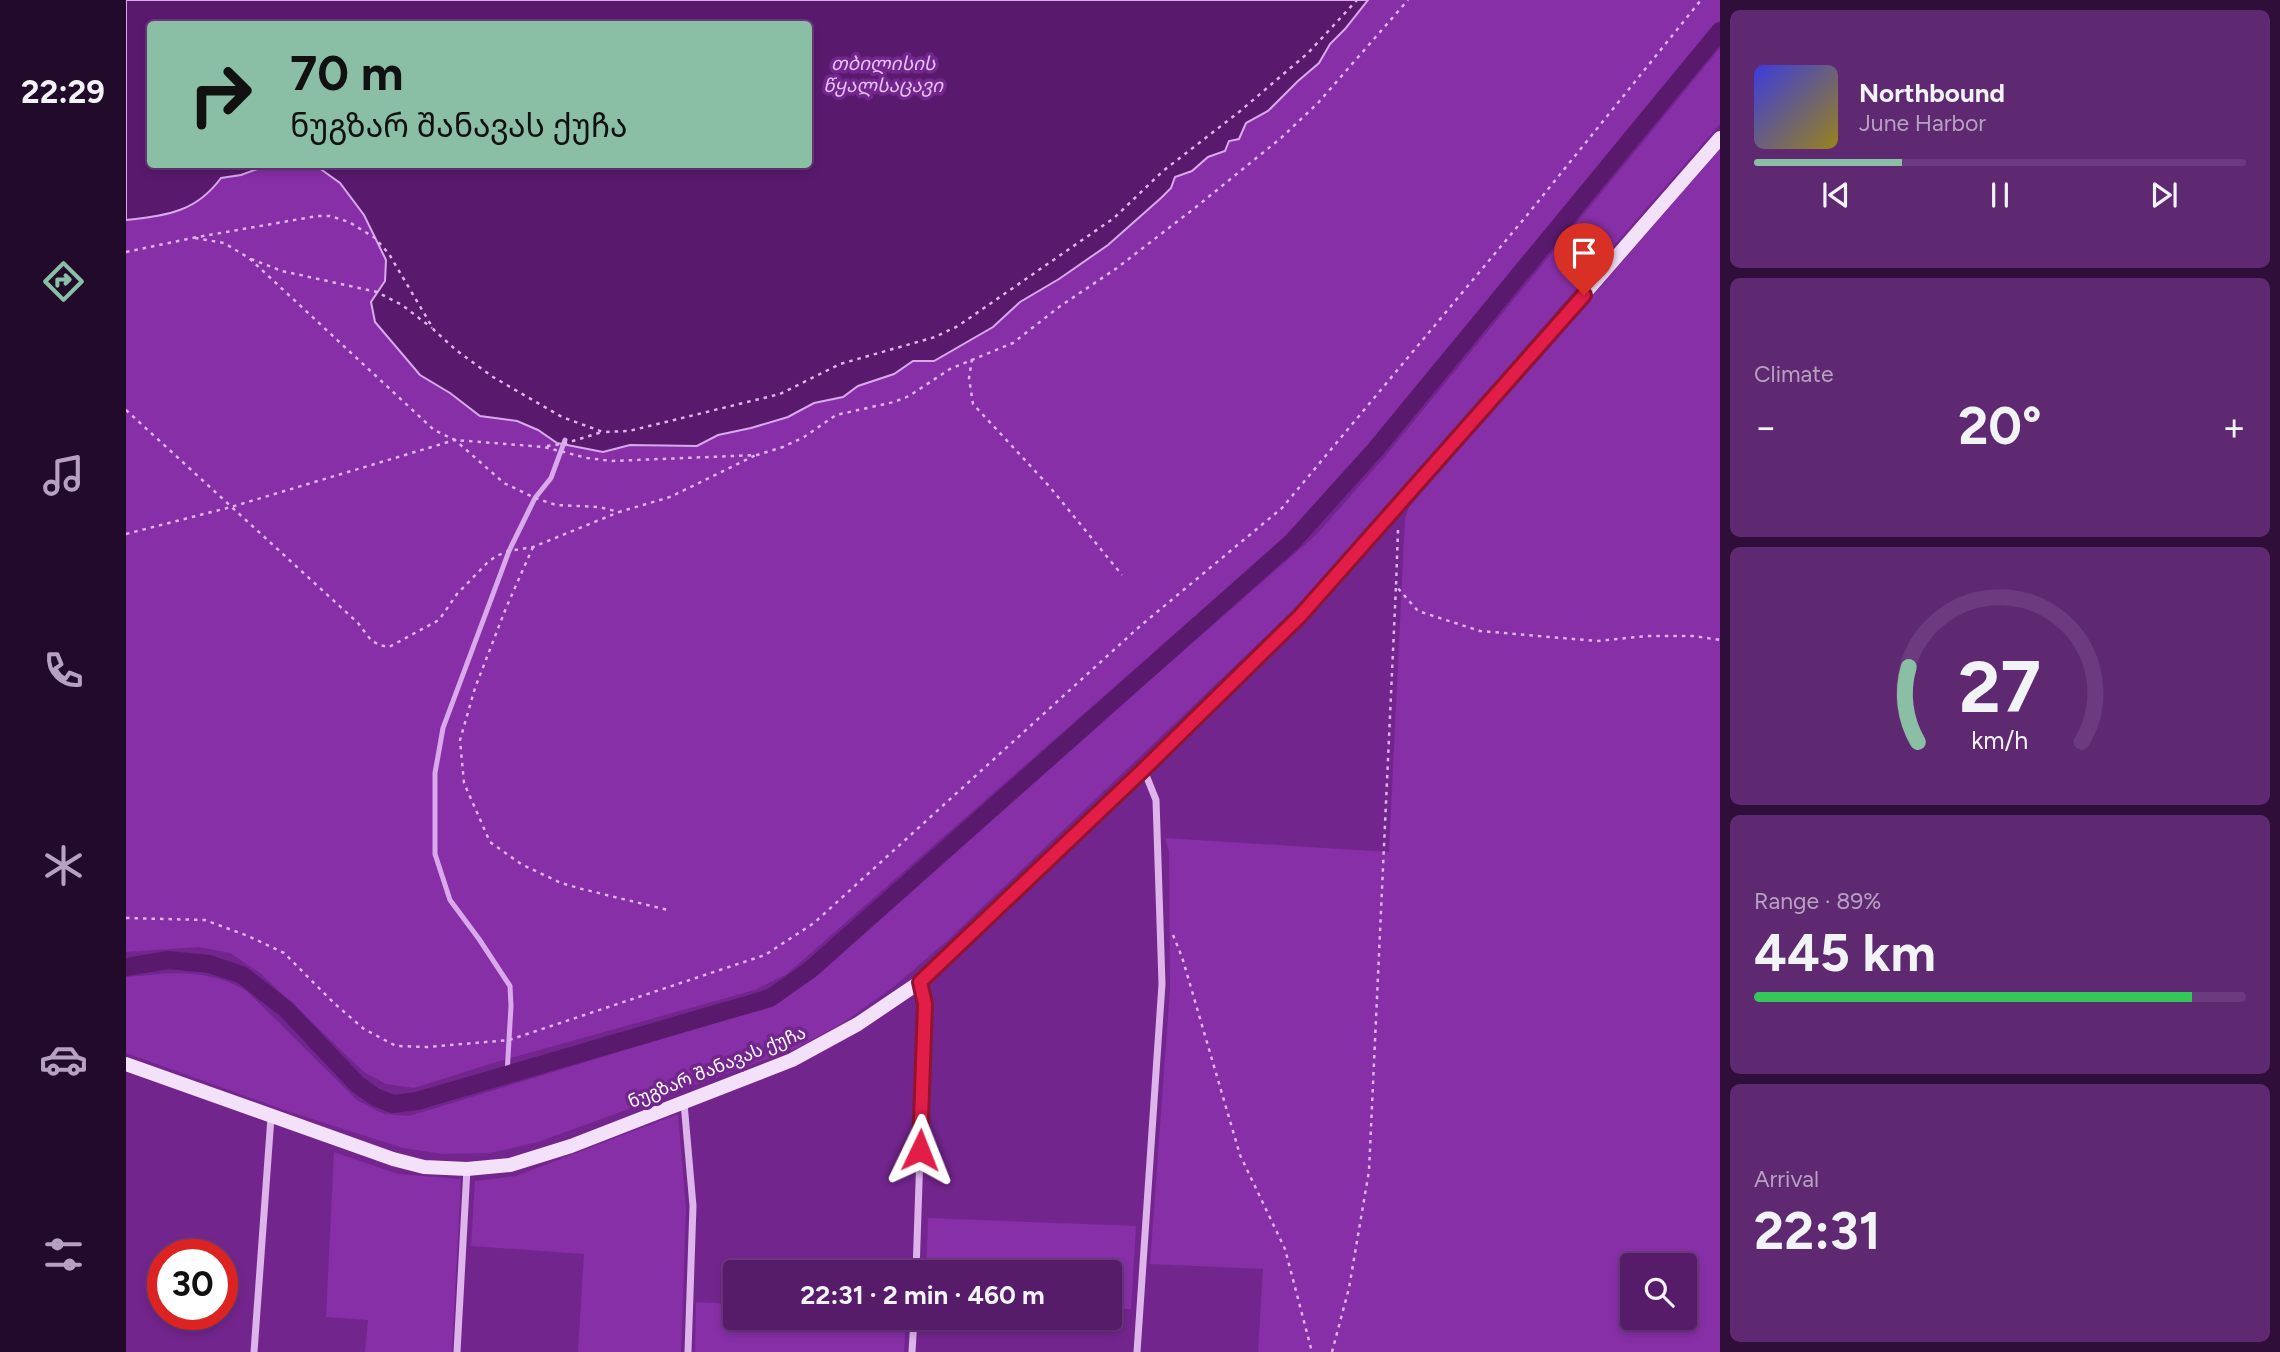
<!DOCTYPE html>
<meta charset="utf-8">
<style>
body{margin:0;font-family:Figtree,"Noto Sans Georgian",sans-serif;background:#5f2972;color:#f1f3f6;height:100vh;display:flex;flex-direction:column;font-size:26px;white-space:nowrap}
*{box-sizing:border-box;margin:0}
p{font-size:23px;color:#b6a1c1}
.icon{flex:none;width:38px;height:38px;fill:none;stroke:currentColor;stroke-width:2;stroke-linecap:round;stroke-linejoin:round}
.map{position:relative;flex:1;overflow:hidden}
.sheet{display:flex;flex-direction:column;gap:10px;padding:10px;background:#2f0f3a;width:560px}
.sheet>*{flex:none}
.top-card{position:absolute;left:21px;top:21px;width:665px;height:147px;border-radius:7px;box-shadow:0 4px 10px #0003,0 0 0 2px #6c3a7e;background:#8abfa5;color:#111;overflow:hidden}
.controls{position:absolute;left:1494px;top:1253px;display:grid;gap:14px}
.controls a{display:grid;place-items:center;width:77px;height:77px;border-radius:7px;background:#561c6a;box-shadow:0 4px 10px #0003,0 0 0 2px #6c3a7e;font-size:35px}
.speed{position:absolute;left:21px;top:1239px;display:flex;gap:14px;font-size:35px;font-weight:700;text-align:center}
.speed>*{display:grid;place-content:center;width:91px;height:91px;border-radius:50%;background:#561c6a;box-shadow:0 4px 10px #0003,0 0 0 2px #6c3a7e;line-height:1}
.speed .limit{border:10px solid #d22;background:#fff;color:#111}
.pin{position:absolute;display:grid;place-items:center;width:60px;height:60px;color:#fff;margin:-72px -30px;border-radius:50% 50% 50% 0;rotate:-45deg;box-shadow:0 0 7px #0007}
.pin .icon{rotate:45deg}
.me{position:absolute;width:77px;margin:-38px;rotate:2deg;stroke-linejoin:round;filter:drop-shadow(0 0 5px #0008)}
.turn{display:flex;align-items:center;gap:24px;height:147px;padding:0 28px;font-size:32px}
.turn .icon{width:91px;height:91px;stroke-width:2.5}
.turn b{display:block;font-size:49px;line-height:60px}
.big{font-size:52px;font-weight:700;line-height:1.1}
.sheet .tile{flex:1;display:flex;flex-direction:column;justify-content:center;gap:10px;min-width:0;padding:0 24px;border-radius:10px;background:#5f2972}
.sheet .dial{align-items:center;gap:0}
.dial svg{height:182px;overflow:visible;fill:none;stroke:#6c3a7e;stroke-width:7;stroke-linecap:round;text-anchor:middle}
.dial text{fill:#f1f3f6;stroke:none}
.song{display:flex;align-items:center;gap:21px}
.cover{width:84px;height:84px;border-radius:10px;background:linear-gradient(135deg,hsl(240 70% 55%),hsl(50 70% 35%))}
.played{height:7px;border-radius:4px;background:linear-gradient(90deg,#8abfa5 30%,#6c3a7e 30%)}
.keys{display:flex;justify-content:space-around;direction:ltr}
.heat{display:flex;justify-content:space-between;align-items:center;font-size:38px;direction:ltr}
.charge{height:10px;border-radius:5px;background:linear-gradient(90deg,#34c759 89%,#6c3a7e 0)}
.trip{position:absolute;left:597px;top:1260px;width:399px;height:70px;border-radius:7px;background:#561c6a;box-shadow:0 4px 10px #0003,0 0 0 2px #6c3a7e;font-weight:700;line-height:70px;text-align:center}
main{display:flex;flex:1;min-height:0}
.tab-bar{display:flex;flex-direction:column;width:126px;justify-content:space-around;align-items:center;background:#220b2a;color:#b6a1c1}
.tab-bar .icon{width:49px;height:49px}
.tab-bar .on{color:#8abfa5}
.tab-bar b{font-size:32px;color:#f1f3f6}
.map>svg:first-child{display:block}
</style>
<main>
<nav class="tab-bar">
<b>22:29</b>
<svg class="icon on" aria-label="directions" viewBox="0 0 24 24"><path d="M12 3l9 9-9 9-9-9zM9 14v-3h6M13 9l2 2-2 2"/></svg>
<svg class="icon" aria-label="music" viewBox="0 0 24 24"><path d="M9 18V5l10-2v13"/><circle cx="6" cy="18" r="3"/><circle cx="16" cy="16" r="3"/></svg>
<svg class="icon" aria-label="phone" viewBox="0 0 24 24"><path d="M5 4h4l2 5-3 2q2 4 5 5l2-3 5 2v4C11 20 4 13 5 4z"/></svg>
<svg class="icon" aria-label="climate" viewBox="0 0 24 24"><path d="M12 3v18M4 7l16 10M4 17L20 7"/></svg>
<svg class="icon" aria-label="car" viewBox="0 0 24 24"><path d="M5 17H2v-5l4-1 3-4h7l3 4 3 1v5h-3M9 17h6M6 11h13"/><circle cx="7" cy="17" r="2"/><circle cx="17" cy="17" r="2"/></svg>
<svg class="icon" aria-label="filters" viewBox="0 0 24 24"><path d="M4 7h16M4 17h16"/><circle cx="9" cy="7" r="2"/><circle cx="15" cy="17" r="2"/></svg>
</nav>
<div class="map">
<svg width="1594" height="1352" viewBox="0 0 1594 1352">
<rect width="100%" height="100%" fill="#73258e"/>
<!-- green -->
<g fill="#862fa6" fill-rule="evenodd">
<path d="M1242,0H1594V24L1332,341L1174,524L661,974L629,990L367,1063L288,1088L260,1084L238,1072L134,973L104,953L73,947L0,952V220C41,215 70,212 95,178L115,175L142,165H189L214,183L238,215L260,260L259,281L251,292L294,375L324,393L379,419L412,430L431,443L477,452L504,445L571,446L592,435L625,428L662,417L688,403L717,397L732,386L768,374L787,361H808L867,327L894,302L933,279L982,245L1035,198L1045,188L1048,176L1066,171L1082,157L1099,151L1103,140L1113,139L1120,123L1142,111L1172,81L1193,63L1204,44L1219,29Z"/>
<path d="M1594,48V124L1184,594L821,941L766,988L718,1022L671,1048L412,1142L365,1153L317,1154L277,1148L161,1111L0,1053V977C48,973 77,967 121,991L232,1101L258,1114L283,1116L627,1011L657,1000L1190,535L1256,460Z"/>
<path d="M1594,149V1352H1132L1137,1269L1024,1264L1044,989L1043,851L1039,838L1263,852L1279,518L1283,507ZM1507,1265H1559V1318H1507Z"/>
<path d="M552,1114L560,1208L555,1352H452L458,1254L345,1246L349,1181L390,1176Z"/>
<path d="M208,1152L272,1174L335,1179L326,1352H239L242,1320L200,1317Z"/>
<path d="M802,1218L1010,1226L1005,1309H984V1272H800Z"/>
<path d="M570,1302L609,1304V1318H780L778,1352H569Z"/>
</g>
<!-- water -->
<path fill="#591a6e" stroke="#d9a9ec" stroke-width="2" d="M0,0H1242L1219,29L1204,44L1193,63L1172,81L1142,111L1120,123L1113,139L1103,141L1099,151L1082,157L1066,171L1049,177L1045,188L1035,198L982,245L933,279L894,302L867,327L808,361H787L768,374L732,386L717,397L688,403L662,417L625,428L592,435L571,446L504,445L477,452L431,443L412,430L391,421L354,416L324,393L294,375L249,322L245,302L259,281L260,260L238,215L214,183L189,165L682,164V24H24V164L142,165L115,175L95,178C69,213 41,215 0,220Z"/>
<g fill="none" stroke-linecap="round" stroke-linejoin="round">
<!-- stream -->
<path stroke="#d9a9ec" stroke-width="5" d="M381,1074L385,1006L384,986L353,939L324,900L309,854V773L317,728L383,551L409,498L425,478L439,440"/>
<!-- canal -->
<path stroke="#591a6e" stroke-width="18" d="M0,967L42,960L83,964L116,975L160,1009L231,1084L249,1097L267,1104L291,1101L644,998L684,970L1166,542L1249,450L1594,31"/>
<!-- path -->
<g stroke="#ddb5eb" stroke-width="2.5" stroke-dasharray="3.5 5" stroke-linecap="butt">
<path d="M69,238L98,243L123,258L308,430L329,440L418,447L461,458L486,461L631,455L657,447L678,437L710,415L768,402L783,396L824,369L887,343L933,307L991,268L1070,207L1155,138L1192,103L1282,0"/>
<path d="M0,252L66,238L191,216H204L223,222L249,238L263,254L308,330L330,350L367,377L436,417L477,432L503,431L654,394L714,364L809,337L832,326L988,218L1037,171L1113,112L1182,53L1231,0"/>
<path d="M125,259L156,271L251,292L276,305L306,328"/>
<path d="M846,359L843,378L847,404L923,486L996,575"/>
<path d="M0,410L232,623L245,640L253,645L263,647L313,620L331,594L361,563L370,556L383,551L407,547L493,512"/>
<path d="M421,446L437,444L476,432"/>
<path d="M1272,530L1270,586L1292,611L1354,631L1471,641L1521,636H1567L1594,640"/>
<path d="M0,534L105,507L329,440L378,483L409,498L430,505L473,507L493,512L544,497L630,455"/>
<path d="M407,547L380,608L349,688L334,740L338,783L364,842L395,864L435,883L456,889L542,910"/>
<path d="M0,918L79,920L122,936L158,953L209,1004L238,1029L270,1046L302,1047L383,1040L639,955L688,923L1013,627L1156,508L1402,214L1575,0"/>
<path d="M1047,935L1056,957L1114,1155L1159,1249L1186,1352"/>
<path d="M1206,1352L1223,1288L1243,1171L1270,586"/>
</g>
<!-- minor -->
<g stroke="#ddb5eb" stroke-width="7">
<path d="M558,1103L567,1206L562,1352"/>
<path d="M790,1272L799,1004L794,983"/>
<path d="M128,1352L145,1117"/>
<path d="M331,1352L341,1169"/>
<path d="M786,1352L788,1318"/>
<path d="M1011,1352L1036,984L1030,800L1018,770"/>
</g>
<!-- secondary -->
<path stroke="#f3e0f9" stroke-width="14" d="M0,1064L267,1159L298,1167L341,1169L384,1165L445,1146L666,1060L732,1024L794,982L1018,769L1174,616L1350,418L1594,138"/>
</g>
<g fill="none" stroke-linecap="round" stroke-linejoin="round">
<!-- route casing -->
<g stroke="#92132f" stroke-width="18">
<path id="route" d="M794,1150L799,1004L794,982L1018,769L1174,616L1458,295"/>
</g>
<!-- route -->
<use href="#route" stroke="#e11d48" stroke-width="12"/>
</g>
<g text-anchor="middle" stroke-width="7" stroke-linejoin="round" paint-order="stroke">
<!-- street labels -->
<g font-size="18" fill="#fff" stroke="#73258e">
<text transform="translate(591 1067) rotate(-22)" y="6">ნუგზარ შანავას ქუჩა</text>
</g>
<!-- water labels -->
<g font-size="19" font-style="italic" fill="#e5c1f2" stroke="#73258e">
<text x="757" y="70">თბილისის<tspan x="757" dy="22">წყალსაცავი</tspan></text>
</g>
</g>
</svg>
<div class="controls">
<a><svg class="icon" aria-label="search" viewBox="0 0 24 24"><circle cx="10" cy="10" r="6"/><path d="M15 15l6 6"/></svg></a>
</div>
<div class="speed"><div class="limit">30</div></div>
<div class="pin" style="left:1458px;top:295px;background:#d93025"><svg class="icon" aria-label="arrive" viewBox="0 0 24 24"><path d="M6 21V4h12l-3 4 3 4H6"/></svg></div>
<svg class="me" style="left:794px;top:1150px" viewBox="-20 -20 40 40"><path d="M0-17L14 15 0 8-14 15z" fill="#e11d48" stroke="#fff" stroke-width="4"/></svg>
<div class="trip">22:31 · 2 min · 460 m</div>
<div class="top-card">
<div class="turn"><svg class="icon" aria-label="right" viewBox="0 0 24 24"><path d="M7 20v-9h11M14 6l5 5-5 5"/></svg><div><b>70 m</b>ნუგზარ შანავას ქუჩა</div></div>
</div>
</div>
<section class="sheet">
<div class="tile">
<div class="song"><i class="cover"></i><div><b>Northbound</b><p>June Harbor</p></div></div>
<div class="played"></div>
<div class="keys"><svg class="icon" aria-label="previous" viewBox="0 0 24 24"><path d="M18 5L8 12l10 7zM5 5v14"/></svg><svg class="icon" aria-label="pause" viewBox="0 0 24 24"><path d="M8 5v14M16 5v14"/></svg><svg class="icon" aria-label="next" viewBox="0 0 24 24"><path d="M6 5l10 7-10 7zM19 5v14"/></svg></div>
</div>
<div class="tile"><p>Climate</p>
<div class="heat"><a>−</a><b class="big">20°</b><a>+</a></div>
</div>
<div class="tile dial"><svg viewBox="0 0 100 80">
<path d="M14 69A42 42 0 1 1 86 69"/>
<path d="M14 69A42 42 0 0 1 10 36" stroke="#8abfa5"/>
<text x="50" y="56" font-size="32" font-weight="700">27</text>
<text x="50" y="72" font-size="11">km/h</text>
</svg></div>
<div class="tile"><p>Range · 89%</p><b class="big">445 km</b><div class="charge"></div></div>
<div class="tile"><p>Arrival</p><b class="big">22:31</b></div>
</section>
</main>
